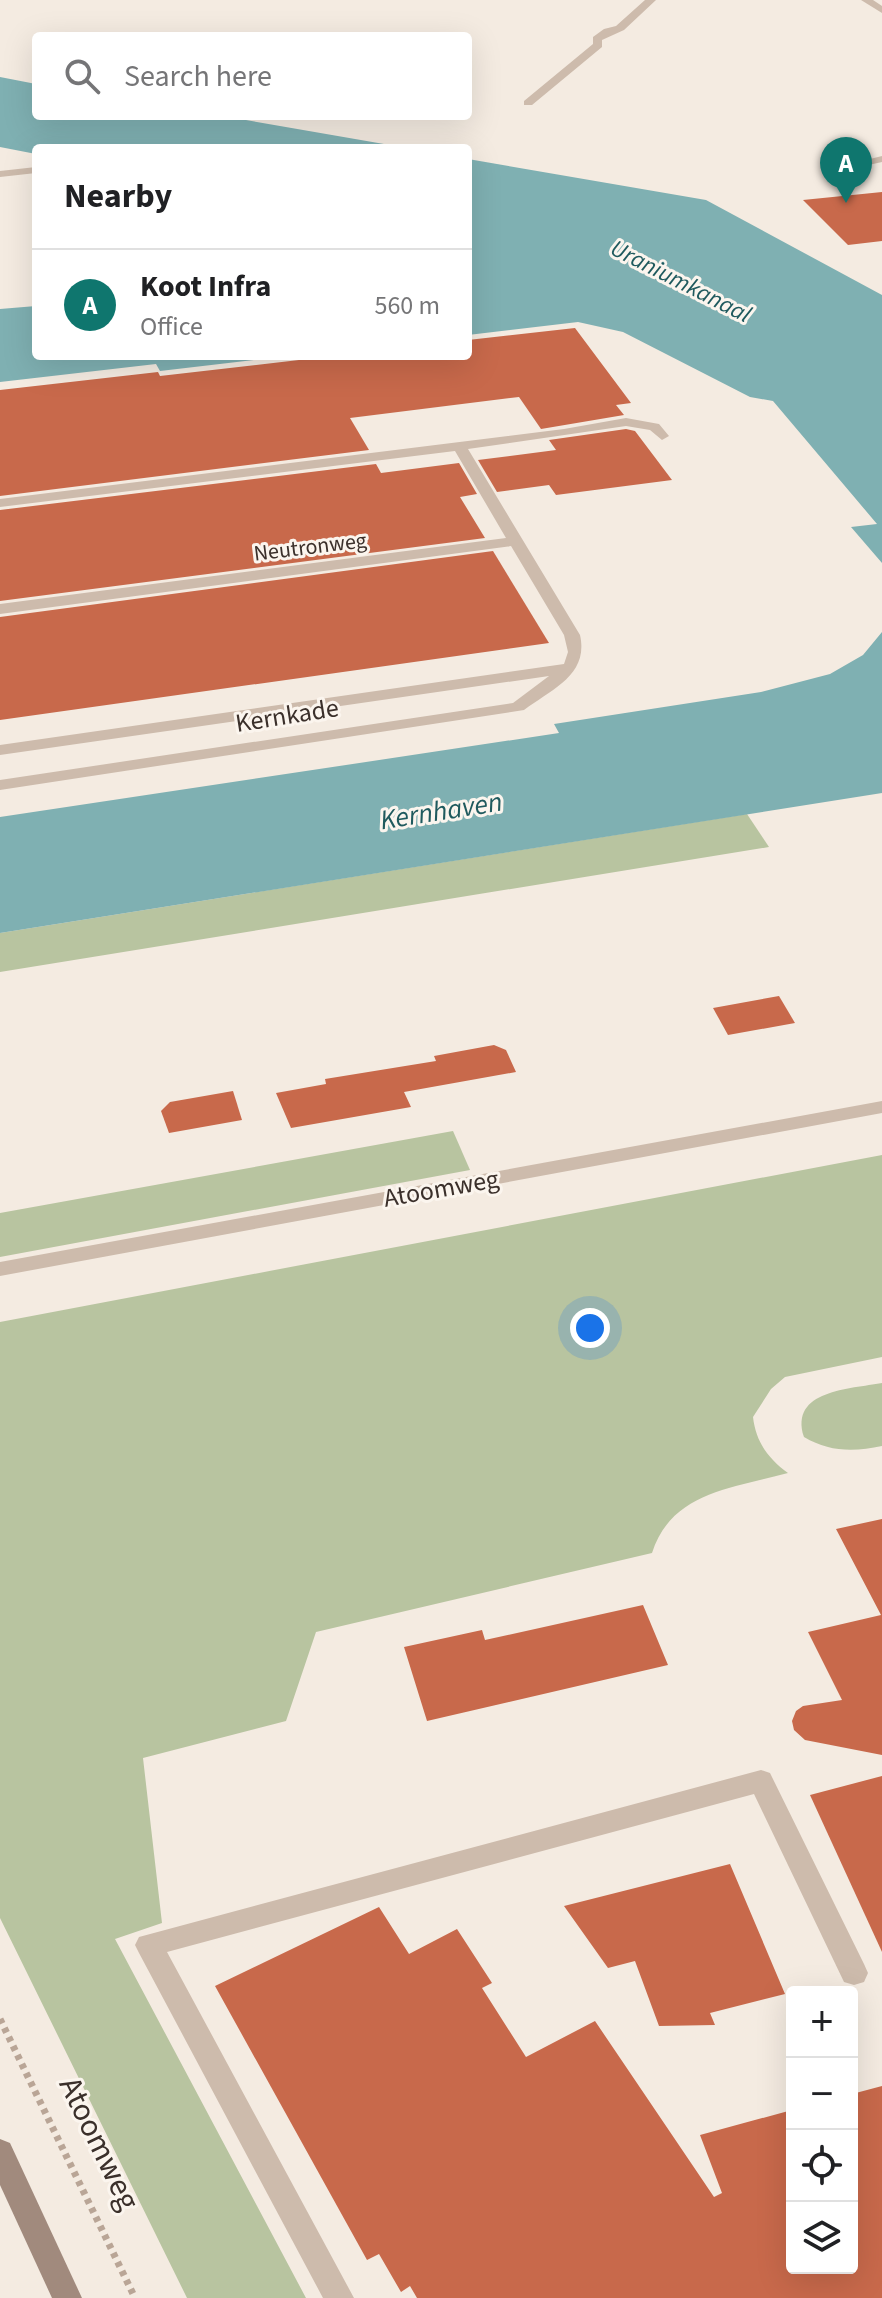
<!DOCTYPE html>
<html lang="en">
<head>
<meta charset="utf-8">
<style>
  body { margin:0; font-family:"Source Sans 3",sans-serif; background:#f2f2f2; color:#202124 }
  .controls { position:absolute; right:24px; bottom:24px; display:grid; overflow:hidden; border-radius:8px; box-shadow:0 8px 32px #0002 }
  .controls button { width:72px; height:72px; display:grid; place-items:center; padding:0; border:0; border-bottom:2px solid #e0e0e0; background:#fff; color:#202124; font:40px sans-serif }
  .you { position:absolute; left:590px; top:1328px; width:28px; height:28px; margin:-20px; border:6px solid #fff; border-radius:50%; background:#1a73e8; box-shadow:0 0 0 12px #1a73e833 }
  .badge { display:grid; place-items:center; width:52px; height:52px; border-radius:50%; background:#0f766e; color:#fff; font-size:26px; font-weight:700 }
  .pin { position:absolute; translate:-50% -66px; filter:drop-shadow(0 2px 4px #0008) }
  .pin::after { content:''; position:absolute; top:42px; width:28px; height:24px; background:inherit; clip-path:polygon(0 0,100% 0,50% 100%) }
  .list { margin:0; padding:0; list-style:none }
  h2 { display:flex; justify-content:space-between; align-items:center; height:104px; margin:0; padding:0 32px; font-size:34px }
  h2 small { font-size:26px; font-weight:400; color:#757577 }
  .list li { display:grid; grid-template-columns:52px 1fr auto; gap:24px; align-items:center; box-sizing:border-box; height:112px; padding:0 32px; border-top:2px solid #e0e0e0 }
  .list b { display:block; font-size:30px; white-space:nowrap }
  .list p { margin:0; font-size:26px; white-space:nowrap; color:#757577 }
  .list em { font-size:26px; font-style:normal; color:#757577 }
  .icon { flex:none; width:44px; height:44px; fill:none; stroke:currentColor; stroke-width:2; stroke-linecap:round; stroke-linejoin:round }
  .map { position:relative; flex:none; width:882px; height:2298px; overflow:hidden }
  .search { position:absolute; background:#fff; box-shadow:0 8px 32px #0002; left:32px; top:32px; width:440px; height:88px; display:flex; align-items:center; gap:20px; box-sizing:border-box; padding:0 28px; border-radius:8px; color:#757577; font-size:30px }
  .panel { position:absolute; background:#fff; box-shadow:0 8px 32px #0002; left:32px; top:144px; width:440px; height:216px; border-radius:8px }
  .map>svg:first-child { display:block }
  .green { fill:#b8c4a0 }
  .water { fill:#7fb0b2 }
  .building { fill:#c8694b }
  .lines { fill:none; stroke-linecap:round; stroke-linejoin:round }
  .path { stroke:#b9a596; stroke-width:7; stroke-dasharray:5 5; stroke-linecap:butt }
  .lane { fill:#cdbbac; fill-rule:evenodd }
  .street { fill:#cdbbac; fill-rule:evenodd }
  .secondary { fill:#a18a7d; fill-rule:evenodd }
  .labels { text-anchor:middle; stroke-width:6; stroke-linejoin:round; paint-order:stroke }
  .far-street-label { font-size:22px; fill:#3b302b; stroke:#fbf5ee }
  .far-water-label { font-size:24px; font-style:italic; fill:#1f5a5e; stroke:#fbf5ee }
  .street-label { font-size:26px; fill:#3b302b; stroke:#fbf5ee }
  .water-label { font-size:28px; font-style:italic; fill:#1f5a5e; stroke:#fbf5ee }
  .near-street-label { font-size:32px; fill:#3b302b; stroke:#fbf5ee }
</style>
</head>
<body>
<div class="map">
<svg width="882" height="2298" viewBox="0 0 882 2298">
  <rect width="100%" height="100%" fill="#f4ebe1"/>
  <g class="green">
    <polygon points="747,814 769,847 0,972 0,933"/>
    <polygon points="453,1131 470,1170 0,1257 0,1213"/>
    <path d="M882,1155v202l-97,20 -14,12 -18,28c3,26 16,42 35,56 -54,15 -117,19 -136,80l-336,79 -30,89 -143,37 19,165 -47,16 191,359h-119l-187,-380v-596z"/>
    <path d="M882,1383v63c-28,6 -53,6 -78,-9 -15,-47 46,-48 78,-54z"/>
  </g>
  <g class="water">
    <polygon points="0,77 36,84 36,116 223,116 407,148 36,148 36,154 0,147"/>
    <polygon points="468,159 706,200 882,295 882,563 851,527 877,524 773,401 750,397 623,332 578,322 468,335"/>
    <polygon points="36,306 36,356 289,356 160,371 156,364 0,382 0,309"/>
    <polygon points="882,632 882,793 0,933 0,817 559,733 554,724 761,692 830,674 863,655"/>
  </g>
  <g class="building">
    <polygon points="882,192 882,241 848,245 803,200"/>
    <polygon points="575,328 631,403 616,405 624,415 541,429 519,397 350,418 369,450 0,496 0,390 158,372 160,376 333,356 468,356 468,340"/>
    <polygon points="626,429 635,431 672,480 556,495 549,485 497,492 478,460 556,450 549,440"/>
    <polygon points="459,463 477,494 460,497 485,538 0,601 0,510 376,464 381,473"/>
    <polygon points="493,551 549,643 0,720 0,617"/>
    <polygon points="779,996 795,1023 728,1035 713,1008"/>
    <polygon points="494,1045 506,1050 516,1072 404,1092 411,1107 291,1128 276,1093 326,1084 325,1079 436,1061 434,1056"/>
    <polygon points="233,1091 242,1120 169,1133 161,1111 170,1102"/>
    <polygon points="882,1519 882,1755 805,1740 794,1730 792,1721 796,1711 803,1706 842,1700 808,1632 881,1615 836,1529"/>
    <polygon points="643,1605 668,1665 427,1721 404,1647 482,1630 485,1640"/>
    <polygon points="882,1776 882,1952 810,1795"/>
    <polygon points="730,1864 785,1994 710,2013 715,2025 659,2026 635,1961 608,1968 564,1906"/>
    <polygon points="379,1907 409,1954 457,1929 492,1983 482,1988 526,2057 595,2021 714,2197 722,2193 700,2135 792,2110 792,2268 852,2268 852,2094 882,2086 882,2298 417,2298 410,2286 401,2292 379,2254 367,2260 215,1986"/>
  </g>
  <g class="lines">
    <polyline class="path" points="0,2019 135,2298"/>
    <g class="lane">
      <polygon points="645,0 656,0 624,30 602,40 602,47 532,105 524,105 524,101 593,44 593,37 604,29 616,26"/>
      <polygon points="882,156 882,162 828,174 822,171"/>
      <polygon points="761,1770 770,1773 864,1964 868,1973 864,1982 854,1985 844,1982 754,1794 167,1952 354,2298 323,2298 139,1953 135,1945 139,1937"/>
    </g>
    <g class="street">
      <polygon points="861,0 873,0 882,6 882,13"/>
      <polygon points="36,167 36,173 0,177 0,171"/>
      <path d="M626,418l33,6 10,12 -7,4 -12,-10 -24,-4 -158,23 112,186c9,40 -28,54 -56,75l-524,80v-10l513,-77 36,-27 -549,79v-10l564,-81 4,-12 -4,-17 -53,-89 -511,68v-10l506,-66 -51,-87 -455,56v-8l564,-70z"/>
      <polygon points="882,1101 882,1113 0,1276 0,1262"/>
    </g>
    <polygon class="secondary" points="0,2139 10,2143 82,2298 52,2298 0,2185"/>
  </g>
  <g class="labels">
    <g class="far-street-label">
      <text transform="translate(310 546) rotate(-7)" y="8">Neutronweg</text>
    </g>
    <g class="far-water-label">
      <text transform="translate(681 281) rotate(27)" y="8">Uraniumkanaal</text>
    </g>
    <g class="street-label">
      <text transform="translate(287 715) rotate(-9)" y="9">Kernkade</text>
      <text transform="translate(441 1188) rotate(-10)" y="9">Atoomweg</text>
    </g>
    <g class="water-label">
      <text transform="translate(441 810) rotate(-9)" y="10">Kernhaven</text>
    </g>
    <g class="near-street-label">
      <text transform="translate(100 2143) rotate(64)" y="11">Atoomweg</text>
    </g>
  </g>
</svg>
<div class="controls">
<button>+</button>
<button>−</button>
<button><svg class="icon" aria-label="locate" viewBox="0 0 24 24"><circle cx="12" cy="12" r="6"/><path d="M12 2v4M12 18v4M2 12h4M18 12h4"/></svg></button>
<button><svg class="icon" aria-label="layers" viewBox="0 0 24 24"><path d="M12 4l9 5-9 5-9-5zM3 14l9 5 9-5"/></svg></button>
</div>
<div class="you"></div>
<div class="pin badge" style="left:846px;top:203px">A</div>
<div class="search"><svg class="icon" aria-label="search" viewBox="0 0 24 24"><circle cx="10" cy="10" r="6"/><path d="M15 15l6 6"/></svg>Search here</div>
<section class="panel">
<h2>Nearby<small></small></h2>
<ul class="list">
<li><span class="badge">A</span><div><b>Koot Infra</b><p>Office</p></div><em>560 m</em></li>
</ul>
</section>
</div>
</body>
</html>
